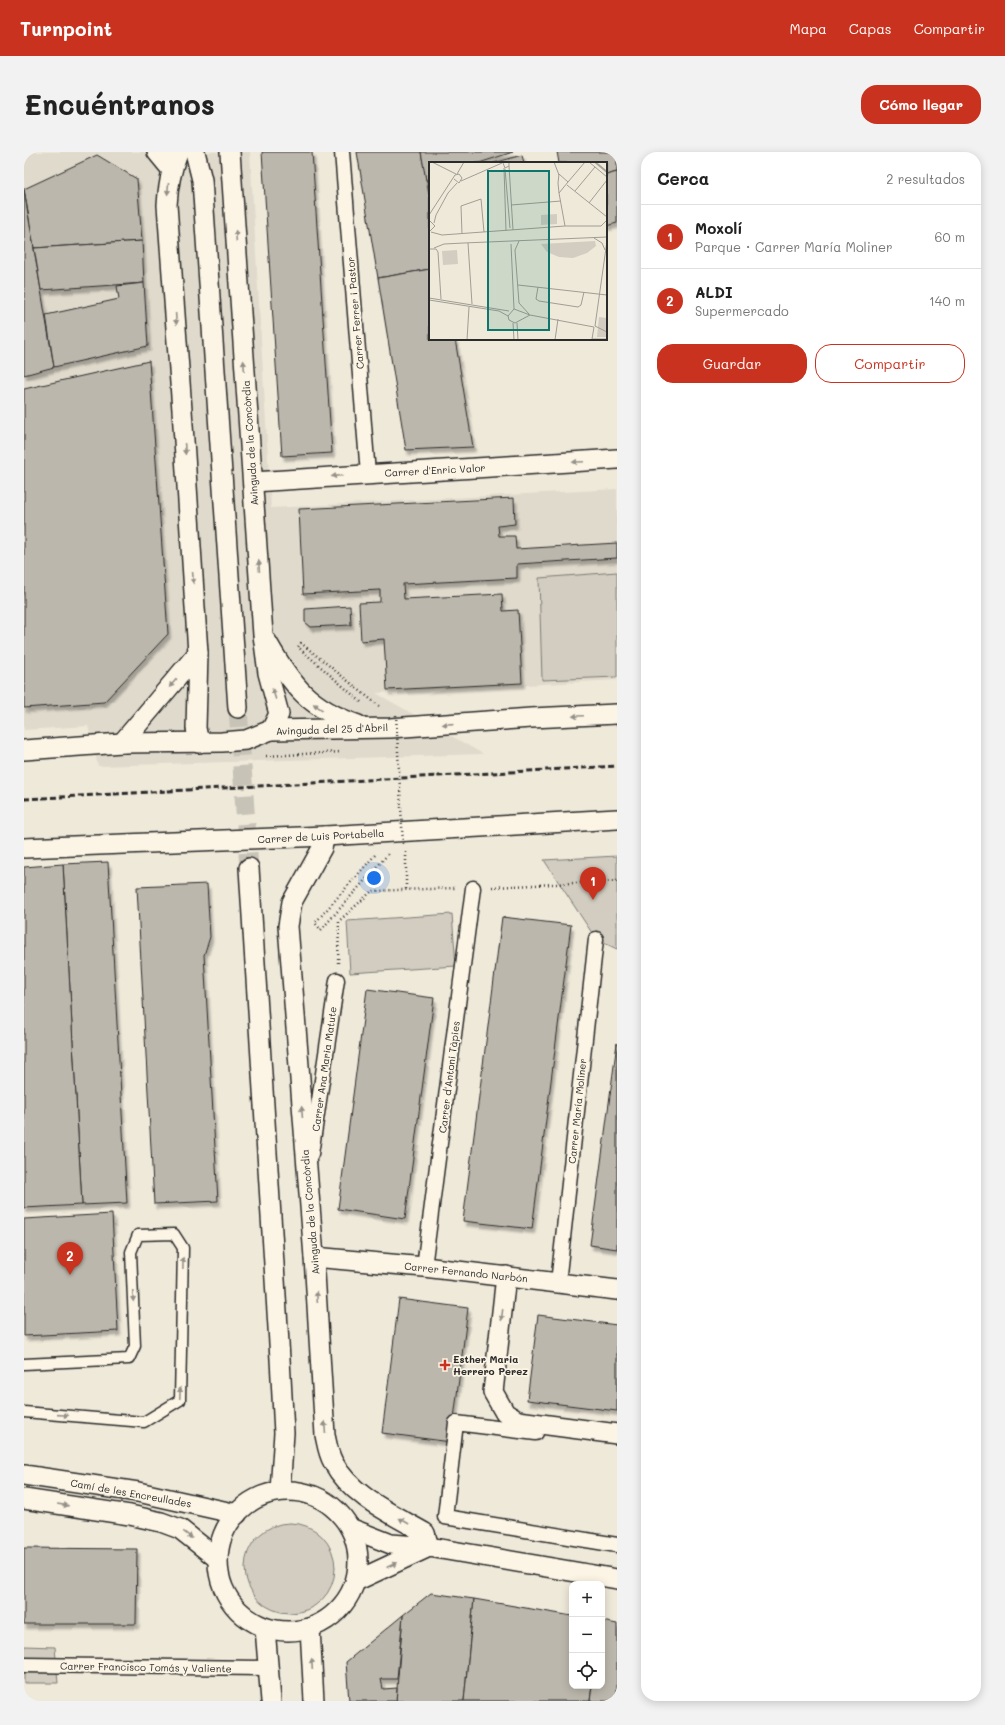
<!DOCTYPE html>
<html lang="es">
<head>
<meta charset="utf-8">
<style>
  body { margin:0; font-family:Mali,sans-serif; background:#f2f2f2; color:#222 }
  .controls { position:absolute; right:12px; bottom:12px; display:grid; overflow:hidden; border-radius:8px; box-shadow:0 2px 10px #0003 }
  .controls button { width:36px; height:36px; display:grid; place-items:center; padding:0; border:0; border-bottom:1px solid #e0e0e0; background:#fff; color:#222; font:20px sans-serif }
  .you { position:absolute; left:350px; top:726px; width:14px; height:14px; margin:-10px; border:3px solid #fff; border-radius:50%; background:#1a73e8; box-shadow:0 0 0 6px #1a73e833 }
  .badge { display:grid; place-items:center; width:26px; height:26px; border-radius:50%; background:#c8321e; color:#fff; font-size:13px; font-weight:700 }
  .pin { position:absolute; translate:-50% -33px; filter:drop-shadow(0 1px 2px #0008) }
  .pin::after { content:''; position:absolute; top:21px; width:14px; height:12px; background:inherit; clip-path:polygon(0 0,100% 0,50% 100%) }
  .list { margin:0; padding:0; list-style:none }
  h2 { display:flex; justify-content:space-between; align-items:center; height:52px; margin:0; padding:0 16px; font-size:17px }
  h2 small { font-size:13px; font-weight:400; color:#767676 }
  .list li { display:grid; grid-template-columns:26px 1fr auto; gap:12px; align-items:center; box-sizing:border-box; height:64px; padding:0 16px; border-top:1px solid #e0e0e0 }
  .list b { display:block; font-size:15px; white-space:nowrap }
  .list p { margin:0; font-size:13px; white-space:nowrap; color:#767676 }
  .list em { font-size:13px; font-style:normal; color:#767676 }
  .actions { display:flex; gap:8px; padding:12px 16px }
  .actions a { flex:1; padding:9px 0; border:1px solid #c8321e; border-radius:16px; text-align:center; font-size:14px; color:#c8321e }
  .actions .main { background:#c8321e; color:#fff }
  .icon { flex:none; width:22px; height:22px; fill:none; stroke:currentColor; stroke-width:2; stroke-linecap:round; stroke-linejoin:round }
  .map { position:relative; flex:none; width:593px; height:1549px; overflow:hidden; border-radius:16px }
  header { display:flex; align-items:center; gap:24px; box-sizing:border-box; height:56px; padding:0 20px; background:#c8321e; color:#fff }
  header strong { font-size:19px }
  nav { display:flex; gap:22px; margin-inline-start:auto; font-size:14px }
  .intro { display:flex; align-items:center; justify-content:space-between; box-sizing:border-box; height:96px; padding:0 24px }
  h1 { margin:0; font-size:28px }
  .button { padding:10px 18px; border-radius:16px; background:#c8321e; color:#fff; font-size:14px; font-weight:700 }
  main { display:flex; gap:24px; padding:0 24px }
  aside { flex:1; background:#fff; border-radius:16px; box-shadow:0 2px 10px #0003 }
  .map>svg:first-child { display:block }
  .built { fill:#e0dacc }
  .green { fill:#d2cdc0; stroke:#7e7c76 }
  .building { fill:#bcb7ac; stroke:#2b2b2b; filter:url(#shadow) }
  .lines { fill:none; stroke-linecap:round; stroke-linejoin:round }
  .minor-tunnel { stroke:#c8c3b7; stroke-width:19; stroke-dasharray:19 10; stroke-linecap:butt }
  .service-casing { stroke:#2b2b2b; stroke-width:13 }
  .pedestrian-casing { stroke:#2b2b2b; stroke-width:17 }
  .minor-casing { stroke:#2b2b2b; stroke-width:22 }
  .path { stroke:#2b2b2b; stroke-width:2.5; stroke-dasharray:1 3; stroke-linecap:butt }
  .service { stroke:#fcf5e5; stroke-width:10 }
  .pedestrian { stroke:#fcf5e5; stroke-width:14 }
  .minor { stroke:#fcf5e5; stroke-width:19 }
  .rail { stroke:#2b2b2b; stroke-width:3; stroke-dasharray:6 3; stroke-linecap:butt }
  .path-bridge { stroke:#2b2b2b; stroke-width:2.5; stroke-dasharray:1 3; stroke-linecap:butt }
  .oneway { fill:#949088 }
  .poi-dot { fill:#c8321e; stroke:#fcf5e5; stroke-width:1.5 }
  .labels { text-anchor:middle; stroke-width:3.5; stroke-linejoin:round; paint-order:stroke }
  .street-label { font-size:10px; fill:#2b2b2b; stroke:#fcf5e5 }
  .poi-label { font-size:10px; font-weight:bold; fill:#2b2b2b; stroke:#fcf5e5; text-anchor:start }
  .inset-river { fill:none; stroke:#a6a399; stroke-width:2 }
  .inset-road { fill:none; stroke:#a19d94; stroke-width:1 }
  .view { fill:#0f766e; fill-opacity:0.15; stroke:#0f766e; stroke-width:2 }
  .inset-edge { fill:none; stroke:#2b2b2b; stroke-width:2 }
</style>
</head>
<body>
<header>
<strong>Turnpoint</strong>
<nav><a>Mapa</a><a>Capas</a><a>Compartir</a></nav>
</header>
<div class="intro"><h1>Encuéntranos</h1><a class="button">Cómo llegar</a></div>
<main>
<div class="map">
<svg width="593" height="1549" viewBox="0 0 593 1549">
  <defs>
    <filter id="shadow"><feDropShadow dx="2.5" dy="4.5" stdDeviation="1" flood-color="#0004"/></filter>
  </defs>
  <rect width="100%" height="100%" fill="#efe9da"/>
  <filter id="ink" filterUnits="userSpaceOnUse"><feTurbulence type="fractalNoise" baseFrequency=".025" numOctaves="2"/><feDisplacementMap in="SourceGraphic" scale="8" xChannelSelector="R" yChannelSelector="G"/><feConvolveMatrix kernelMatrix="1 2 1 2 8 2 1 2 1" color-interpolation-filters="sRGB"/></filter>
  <g filter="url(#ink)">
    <polygon class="built" points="0,0 226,0 247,356 593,337 593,528 352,541 459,602 74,614 64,574 0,578"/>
    <g class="green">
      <polygon points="593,420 593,525 518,528 515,426"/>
      <polygon points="593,704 593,797 572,787 520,708"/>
      <polygon points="428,762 432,814 326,821 323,769"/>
      <circle cx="266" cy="1416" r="45"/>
      <polygon points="0,1494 31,1495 34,1531 0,1531"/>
    </g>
    <g class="building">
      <polygon points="238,0 288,0 308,301 258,304"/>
      <polygon points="333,0 397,0 406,47 406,117 354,126"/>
      <polygon points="397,0 489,0 455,11 406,11 406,27 402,28"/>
      <polygon points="533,0 593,0 593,20 582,23 582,11 535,11"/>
      <polygon points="73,3 113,27 118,89 10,96 0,37"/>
      <polygon points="498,3 500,11 470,11"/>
      <polygon points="593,20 593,71 582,74 582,23"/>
      <polygon points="0,38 30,215 0,223"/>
      <polygon points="118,89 120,131 17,138 10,96"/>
      <polygon points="406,117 406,187 431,187 449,295 382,298 354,126"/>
      <polygon points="120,131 124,194 30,215 22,163 95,147 93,134"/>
      <polygon points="125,209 144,482 80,550 0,556 0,237"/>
      <polygon points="490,346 491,372 474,374 475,384 491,384 492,397 593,391 593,406 493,412 493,426 379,432 380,447 478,442 479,459 494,458 498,531 363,538 360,487 337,489 335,451 356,450 356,438 279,442 275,357"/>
      <polygon points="326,454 327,473 287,475 281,470 281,457"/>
      <polygon points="84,710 103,1051 58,1053 39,712"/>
      <polygon points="39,712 58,1053 0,1056 0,715"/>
      <polygon points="183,732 186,785 180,803 194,1049 130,1052 113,735"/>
      <polygon points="478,765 547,773 508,1077 439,1069"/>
      <polygon points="343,837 410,846 381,1067 314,1057"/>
      <polygon points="593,891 593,1097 566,1093"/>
      <polygon points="88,1062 94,1179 0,1184 0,1067"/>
      <polygon points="375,1147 444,1156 427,1290 358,1281"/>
      <polygon points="514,1163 593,1173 593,1259 503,1248"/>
      <polygon points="0,1396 113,1397 112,1472 0,1472"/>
      <polygon points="407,1441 450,1447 440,1549 372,1549 379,1463"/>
      <polygon points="450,1447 548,1464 548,1534 568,1534 566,1549 440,1549"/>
      <polygon points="379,1463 373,1527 357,1527 359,1537 373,1536 372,1549 325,1549 322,1510"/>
      <polygon points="578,1469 593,1472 593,1549 566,1549 568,1534 578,1534"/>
    </g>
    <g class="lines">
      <polyline class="minor-tunnel" points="214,556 225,716"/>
      <defs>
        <polyline id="service" points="0,1212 105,1207 111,1194 107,1100 114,1083 150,1082 159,1096 156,1248 120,1270 0,1260"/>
        <g id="pedestrian">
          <polyline points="318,0 344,322"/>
          <polyline points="287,1002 313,828"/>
          <polyline points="400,1115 449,736"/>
          <polyline points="534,1131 572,787"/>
          <polyline points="512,1281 432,1271 421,1365 593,1393"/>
          <polyline points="0,1513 244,1516"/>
        </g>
        <g id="minor">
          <polyline points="133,0 147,17"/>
          <path d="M154,0c-7,18 -10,34 -11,53l15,205 16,243 -2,75 3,15"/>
          <polyline points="171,0 178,28 214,556"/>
          <polyline points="206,0 239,483 244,521 255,562 247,578"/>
          <polyline points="229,330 593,307"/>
          <path d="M243,490c25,44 42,66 91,83"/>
          <polyline points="98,591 174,501"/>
          <polyline points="0,598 98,591 198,590 222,588 247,578 366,576 507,566 593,562"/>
          <path d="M301,684l-3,12 -30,54 -4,24 26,331 11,178c2,9 3,18 8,27 18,34 59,52 92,71l4,14 -38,-3 -41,-16"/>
          <polyline points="0,696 301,684 593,667"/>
          <polyline points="225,716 256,1207 260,1281 256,1339"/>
          <polyline points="290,1105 400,1115 593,1138"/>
          <polyline points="482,1124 469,1240 481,1261 494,1269 593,1282"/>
          <polyline points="0,1323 114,1340 213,1362"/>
          <circle cx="264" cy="1409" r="70"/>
          <polyline points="0,1347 106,1363 137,1370 156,1377 194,1407"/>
          <polyline points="332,1429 405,1395 593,1427"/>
          <polyline points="241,1476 247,1549"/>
          <polyline points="286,1476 290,1549"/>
        </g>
      </defs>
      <use href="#service" class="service-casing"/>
      <use href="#pedestrian" class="pedestrian-casing"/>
      <use href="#minor" class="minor-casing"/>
      <g class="path">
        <polyline points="337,550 274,495 277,491 355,554"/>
        <polyline points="242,604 317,600"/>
        <polyline points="382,700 382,738"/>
        <polyline points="351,703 291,771 297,778 365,701"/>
        <polyline points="468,735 593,729"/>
        <polyline points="314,811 315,769 348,739 431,736"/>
      </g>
      <use href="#service" class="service"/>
      <use href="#pedestrian" class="pedestrian"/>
      <use href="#minor" class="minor"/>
      <polyline class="rail" points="0,647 593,614"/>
      <polyline class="path-bridge" points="372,563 379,692"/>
    </g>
    <defs><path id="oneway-solid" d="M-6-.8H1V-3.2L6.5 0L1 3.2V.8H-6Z"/></defs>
    <g class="oneway">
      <use href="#oneway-solid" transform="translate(144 37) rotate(95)"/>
      <use href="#oneway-solid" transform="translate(212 84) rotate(-94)"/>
      <use href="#oneway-solid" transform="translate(152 167) rotate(86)"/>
      <use href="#oneway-solid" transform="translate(220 214) rotate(-94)"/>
      <use href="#oneway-solid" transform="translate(161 297) rotate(86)"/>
      <use href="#oneway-solid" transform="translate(554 310) rotate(177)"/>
      <use href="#oneway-solid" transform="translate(313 324) rotate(176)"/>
      <use href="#oneway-solid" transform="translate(235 414) rotate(-94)"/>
      <use href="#oneway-solid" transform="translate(169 426) rotate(86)"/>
      <use href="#oneway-solid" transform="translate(149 531) rotate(131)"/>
      <use href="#oneway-solid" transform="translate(250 542) rotate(-108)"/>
      <use href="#oneway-solid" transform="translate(294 555) rotate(-146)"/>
      <use href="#oneway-solid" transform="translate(554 564) rotate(177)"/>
      <use href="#oneway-solid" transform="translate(424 572) rotate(176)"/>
      <use href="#oneway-solid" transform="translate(278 960) rotate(-94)"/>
      <use href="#oneway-solid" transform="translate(159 1111) rotate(-89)"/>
      <use href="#oneway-solid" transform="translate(109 1144) rotate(87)"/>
      <use href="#oneway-solid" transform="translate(293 1145) rotate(-94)"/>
      <use href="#oneway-solid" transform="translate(478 1163) rotate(97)"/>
      <use href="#oneway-solid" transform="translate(156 1241) rotate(-88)"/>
      <use href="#oneway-solid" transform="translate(39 1263) rotate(4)"/>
      <use href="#oneway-solid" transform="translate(301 1275) rotate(-94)"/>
      <use href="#oneway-solid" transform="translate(39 1353) rotate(9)"/>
      <use href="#oneway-solid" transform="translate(380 1369) rotate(-150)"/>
      <use href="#oneway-solid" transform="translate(164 1383) rotate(38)"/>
      <use href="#oneway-solid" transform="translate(368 1413) rotate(-24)"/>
      <use href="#oneway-solid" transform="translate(288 1512) rotate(-93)"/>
    </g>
  </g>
  <path class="poi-dot" d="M419 1207h4v4h4v4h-4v4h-4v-4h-4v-4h4z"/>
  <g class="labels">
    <g class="street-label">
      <text transform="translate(331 161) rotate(-95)" y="4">Carrer Ferrer i Pastor</text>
      <text transform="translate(226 291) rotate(-94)" y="4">Avinguda de la Concòrdia</text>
      <text transform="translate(411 318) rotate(-3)" y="4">Carrer d'Enric Valor</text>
      <text transform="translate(308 577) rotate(-2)" y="4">Avinguda del 25 d'Abril</text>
      <text transform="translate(297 684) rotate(-3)" y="4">Carrer de Luis Portabella</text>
      <text transform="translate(300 917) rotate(-82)" y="4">Carrer Ana Maria Matute</text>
      <text transform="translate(425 925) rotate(-83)" y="4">Carrer d'Antoni Tàpies</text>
      <text transform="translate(553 959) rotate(-84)" y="4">Carrer María Moliner</text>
      <text transform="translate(286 1060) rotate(-95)" y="4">Avinguda de la Concòrdia</text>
      <text transform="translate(442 1120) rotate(6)" y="4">Carrer Fernando Narbón</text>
      <text transform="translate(107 1341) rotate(10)" y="4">Camí de les Encreullades</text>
      <text transform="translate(122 1515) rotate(1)" y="4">Carrer Francisco Tomás y Valiente</text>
    </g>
    <g class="poi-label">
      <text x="429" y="1211">Esther Maria<tspan x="429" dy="12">Herrero Perez</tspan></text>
    </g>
  </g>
  <g transform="translate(405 10)">
    <rect width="178" height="178" fill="#efe9da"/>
    <path d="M128,52v10l-16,1v-10zM166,79l1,5 -9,7 -14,5 -14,-1 -12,-5 -6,-8zM28,88l1,14 -15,1 -1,-14zM170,155l8,1v19h-10z" fill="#d2cdc0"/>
    <path class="inset-river" d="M166,0l12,10"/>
    <path class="inset-road" d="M3,0l24,12M125,0l5,13M160,0l18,15M74,1l2,5 4,-2v-4M80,4l4,64M75,6l2,63M76,7l5,59M28,12l7,-12M130,12l9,8 -9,11 -1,-10zM32,19l41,-18M139,20l17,-20M138,23l40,32M146,29l20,-24M130,31l6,33M160,41l18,-23M82,43l50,-4M0,53l26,-40 4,-1 3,4 -3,5 -5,-4M0,58l6,6 -6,6M5,61l2,-8 12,-22 9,-10M2,70l11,3 123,-9h36l6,-6M33,72l-1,-28 20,-7 3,33M165,76l8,5 3,7M90,79l-4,9 4,53 10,11M39,81l4,61M82,82l3,65M5,86l10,-4 20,-1 143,-6M0,87h7l2,3 3,47M89,123l89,10M109,125l-2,12 3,2 39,6 3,-2 3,-13M0,136l80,13M0,138l70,11 9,5M101,153l-16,-6 -6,7 1,4 6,3 15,-8 64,12M84,161l1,17M88,161l1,17M166,164l12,-85M166,164l12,6M163,177h15M163,177l2,-12M38,178l2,-33M126,178l3,-21"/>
    <path class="view" d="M59,9h61v159h-61z"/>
    <rect width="178" height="178" class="inset-edge"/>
  </g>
</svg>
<div class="controls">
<button>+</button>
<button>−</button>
<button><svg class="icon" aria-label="locate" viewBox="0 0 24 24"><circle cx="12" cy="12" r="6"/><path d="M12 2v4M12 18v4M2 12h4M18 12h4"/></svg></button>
</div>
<div class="you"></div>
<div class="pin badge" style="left:569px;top:748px">1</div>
<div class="pin badge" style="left:46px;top:1123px">2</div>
</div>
<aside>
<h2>Cerca<small>2 resultados</small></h2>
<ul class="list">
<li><span class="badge">1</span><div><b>Moxolí</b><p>Parque · Carrer María Moliner</p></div><em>60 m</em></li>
<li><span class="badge">2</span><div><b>ALDI</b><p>Supermercado</p></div><em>140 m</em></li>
</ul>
<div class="actions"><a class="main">Guardar</a><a>Compartir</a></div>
</aside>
</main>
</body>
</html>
